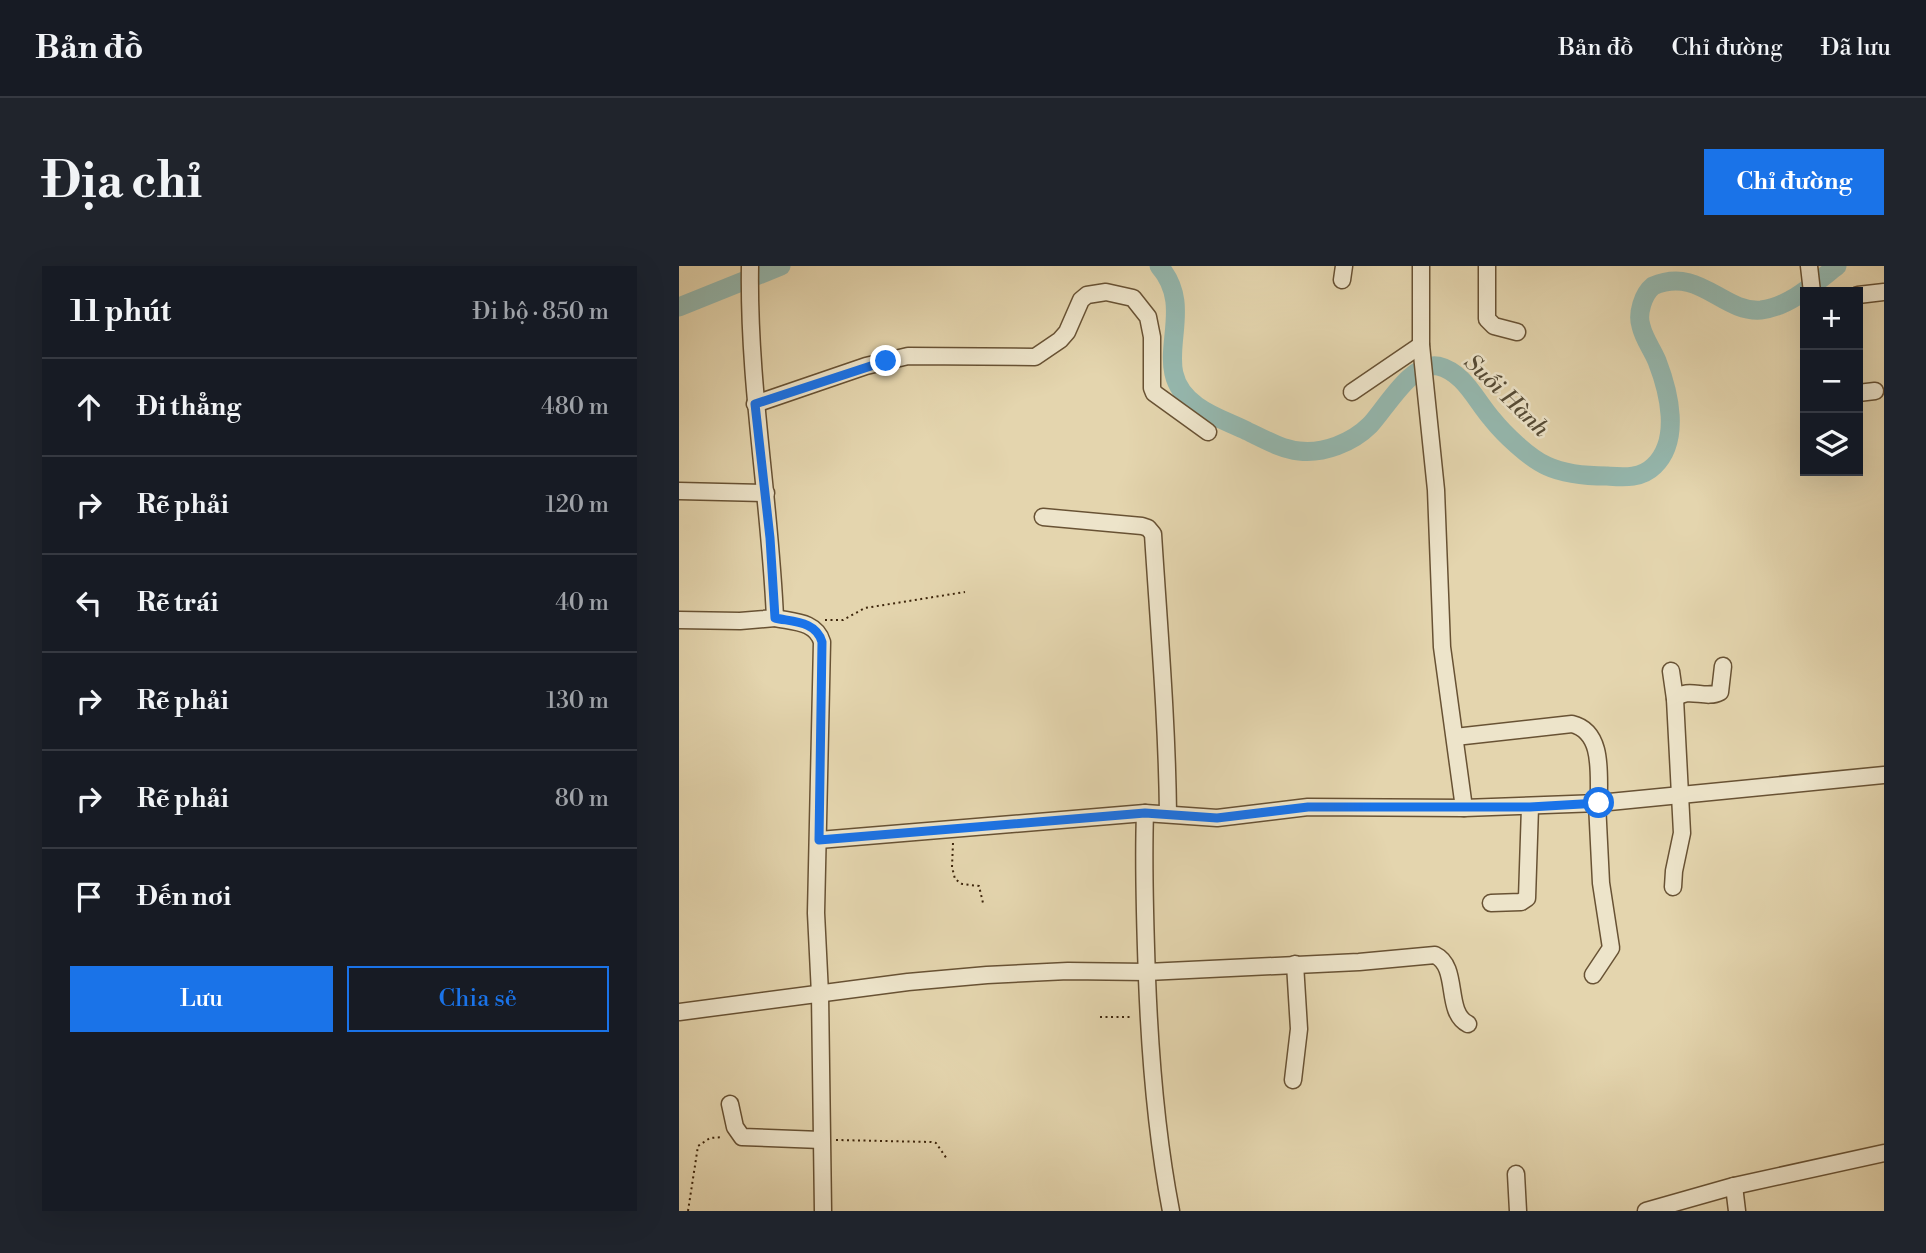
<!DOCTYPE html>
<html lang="vi">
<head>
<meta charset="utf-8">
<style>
  body { margin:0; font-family:"Libre Bodoni",serif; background:#20242c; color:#f1f3f6 }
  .controls { position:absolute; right:21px; top:21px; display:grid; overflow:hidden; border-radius:0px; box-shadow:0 7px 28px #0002 }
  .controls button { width:63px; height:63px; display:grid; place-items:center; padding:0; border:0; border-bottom:2px solid #363941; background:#171b24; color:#f1f3f6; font:35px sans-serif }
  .stop { position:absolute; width:21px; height:21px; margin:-16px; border:5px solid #1a73e8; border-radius:50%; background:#fff }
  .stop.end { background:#1a73e8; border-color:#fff; box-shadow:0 2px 7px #0008 }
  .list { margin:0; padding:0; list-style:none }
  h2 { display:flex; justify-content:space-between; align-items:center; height:91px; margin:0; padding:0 28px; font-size:30px }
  h2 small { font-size:23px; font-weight:400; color:#9ea1a6 }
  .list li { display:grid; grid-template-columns:46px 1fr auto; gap:21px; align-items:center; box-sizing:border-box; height:98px; padding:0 28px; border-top:2px solid #363941 }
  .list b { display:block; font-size:26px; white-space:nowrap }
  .list em { font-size:23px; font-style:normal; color:#9ea1a6 }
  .actions { display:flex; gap:14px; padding:21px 28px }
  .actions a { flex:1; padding:16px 0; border:2px solid #1a73e8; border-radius:0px; text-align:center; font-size:24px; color:#1a73e8 }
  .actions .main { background:#1a73e8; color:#fff }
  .icon { flex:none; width:38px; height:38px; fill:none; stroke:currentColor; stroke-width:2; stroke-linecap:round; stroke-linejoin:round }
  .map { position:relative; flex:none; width:1205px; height:945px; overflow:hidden; border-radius:0px }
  header { display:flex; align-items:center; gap:42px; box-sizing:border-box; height:98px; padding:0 35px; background:#171b24; border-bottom:2px solid #363941 }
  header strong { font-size:33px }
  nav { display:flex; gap:38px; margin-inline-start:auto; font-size:24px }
  .intro { display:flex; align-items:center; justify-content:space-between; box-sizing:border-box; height:168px; padding:0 42px }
  h1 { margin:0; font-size:49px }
  .button { padding:18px 32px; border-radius:0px; background:#1a73e8; color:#fff; font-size:24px; font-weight:700 }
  main { display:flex; gap:42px; padding:0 42px }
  aside { flex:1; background:#171b24; border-radius:0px; box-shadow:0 7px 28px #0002 }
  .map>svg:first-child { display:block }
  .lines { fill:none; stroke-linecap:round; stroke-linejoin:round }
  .river { stroke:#95b8af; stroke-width:19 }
  .minor-casing { stroke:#685234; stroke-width:19 }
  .path { stroke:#3e260c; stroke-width:2; stroke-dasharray:2 3.5; stroke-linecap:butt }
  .minor { stroke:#ede4ca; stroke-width:16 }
  .route { stroke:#1a73e8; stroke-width:9 }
  .labels { text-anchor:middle; stroke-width:5; stroke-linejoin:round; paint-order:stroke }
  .water-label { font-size:23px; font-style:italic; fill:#544a35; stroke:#ede4ca }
</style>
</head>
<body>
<header>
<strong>Bản đồ</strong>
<nav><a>Bản đồ</a><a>Chỉ đường</a><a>Đã lưu</a></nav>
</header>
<div class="intro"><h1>Địa chỉ</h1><a class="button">Chỉ đường</a></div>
<main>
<aside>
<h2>11 phút<small>Đi bộ · 850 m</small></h2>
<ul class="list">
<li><svg class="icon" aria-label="ahead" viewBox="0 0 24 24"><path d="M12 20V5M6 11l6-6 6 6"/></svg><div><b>Đi thẳng</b></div><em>480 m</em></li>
<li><svg class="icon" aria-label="right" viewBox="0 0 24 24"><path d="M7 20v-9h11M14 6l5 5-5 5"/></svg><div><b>Rẽ phải</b></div><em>120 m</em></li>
<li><svg class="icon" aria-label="left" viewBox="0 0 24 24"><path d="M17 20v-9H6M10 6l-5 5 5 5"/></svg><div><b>Rẽ trái</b></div><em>40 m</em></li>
<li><svg class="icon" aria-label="right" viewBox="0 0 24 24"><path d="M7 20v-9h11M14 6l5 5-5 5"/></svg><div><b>Rẽ phải</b></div><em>130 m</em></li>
<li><svg class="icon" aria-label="right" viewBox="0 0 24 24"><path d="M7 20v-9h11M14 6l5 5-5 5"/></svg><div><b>Rẽ phải</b></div><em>80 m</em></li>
<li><svg class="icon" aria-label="arrive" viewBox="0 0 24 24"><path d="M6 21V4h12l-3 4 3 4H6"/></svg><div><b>Đến nơi</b></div></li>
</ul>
<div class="actions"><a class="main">Lưu</a><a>Chia sẻ</a></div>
</aside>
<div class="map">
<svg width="1205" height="945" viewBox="0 0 1205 945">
  <rect width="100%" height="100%" fill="#e4d5ae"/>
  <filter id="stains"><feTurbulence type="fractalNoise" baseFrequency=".00286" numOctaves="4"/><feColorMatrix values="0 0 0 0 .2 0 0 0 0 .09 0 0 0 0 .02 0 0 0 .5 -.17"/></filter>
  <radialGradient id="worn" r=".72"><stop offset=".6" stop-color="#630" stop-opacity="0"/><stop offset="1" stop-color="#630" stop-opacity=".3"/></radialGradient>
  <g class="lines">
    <g class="river">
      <path d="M480,0c42,48 -16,102 38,140 15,11 34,17 50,25 17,8 34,18 52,20 24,3 53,-8 71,-26 16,-17 42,-64 68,-59 26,6 38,35 54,53 12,15 37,39 55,47 17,8 41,10 60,10 16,1 34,3 47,-10 27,-26 15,-74 3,-105 -5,-12 -13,-22 -16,-35 -4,-12 2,-32 12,-40 47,-20 69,27 108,24 28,-3 54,-27 76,-44"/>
      <polyline points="0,41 102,0"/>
    </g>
    <defs>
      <g id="minor">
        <polyline points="742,0 742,79 757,224 763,381 785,542 920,537 1205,509"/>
        <polyline points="808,0 808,53 815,60 838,66"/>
        <polyline points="1130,0 1133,26"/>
        <polyline points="663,14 665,0"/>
        <polyline points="1179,29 1205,26"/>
        <polyline points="673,126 742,79"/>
        <polyline points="1179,127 1196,125"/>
        <polyline points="76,138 187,100 229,90 356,91 381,74 388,66 402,34 408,29 427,26 454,32 469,51 473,71 473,122 475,127 529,166"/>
        <polyline points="0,225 87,227"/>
        <path d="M364,251l99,9 6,2 5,6c6,94 14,187 15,280"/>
        <path d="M96,352c18,4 41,3 47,24l-6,271 4,81 3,217"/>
        <path d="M0,354l61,1 35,-3c-5,-118 -27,-234 -25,-352"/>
        <polyline points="992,405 996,433 1003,567 995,605 994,621"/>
        <path d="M996,433c13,-13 30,1 45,-7l3,-26"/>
        <path d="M776,471l117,-13c33,8 26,53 27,79"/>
        <path d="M466,547c-2,55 0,110 2,165 3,79 9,156 24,233"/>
        <polyline points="140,574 466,547 538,552 629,541 785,542"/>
        <polyline points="812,637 842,636 848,632 851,541"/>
        <polyline points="914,709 932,682 922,617 918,537"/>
        <path d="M0,746l229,-30 79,-7 81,-4 79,1 212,-10 76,-7c25,12 9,57 33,69"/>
        <polyline points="614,814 620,763 616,698"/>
        <polyline points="51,838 56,861 63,871 142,874"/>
        <polyline points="837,908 839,945"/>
        <polyline points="1055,920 1058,945"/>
        <polyline points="967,945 1055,920 1205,887"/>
      </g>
    </defs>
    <use href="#minor" class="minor-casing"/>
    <g class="path">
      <polyline points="146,354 164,354 186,342 286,326"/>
      <polyline points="274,577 273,601 276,613 283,618 300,620 304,637"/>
      <polyline points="421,751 454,751"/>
      <polyline points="157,874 252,876 257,877 268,893"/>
      <polyline points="9,945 19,880 31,872 44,871"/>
    </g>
    <use href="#minor" class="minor"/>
  </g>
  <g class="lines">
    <path class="route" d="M207,95l-131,43 15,134 5,80c18,4 41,3 47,24l-3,198 326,-27 72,5 91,-11h222l69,-4"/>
  </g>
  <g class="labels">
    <g class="water-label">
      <text transform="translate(828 129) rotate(44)" y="8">Suối Hành</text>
    </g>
  </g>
  <rect width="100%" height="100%" filter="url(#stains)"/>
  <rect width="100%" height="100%" fill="url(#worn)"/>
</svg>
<div class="controls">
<button>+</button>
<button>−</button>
<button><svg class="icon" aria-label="layers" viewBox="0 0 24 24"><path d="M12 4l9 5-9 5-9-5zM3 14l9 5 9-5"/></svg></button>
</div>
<div class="stop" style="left:920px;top:537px"></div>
<div class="stop end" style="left:207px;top:95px"></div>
</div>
</main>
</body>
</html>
